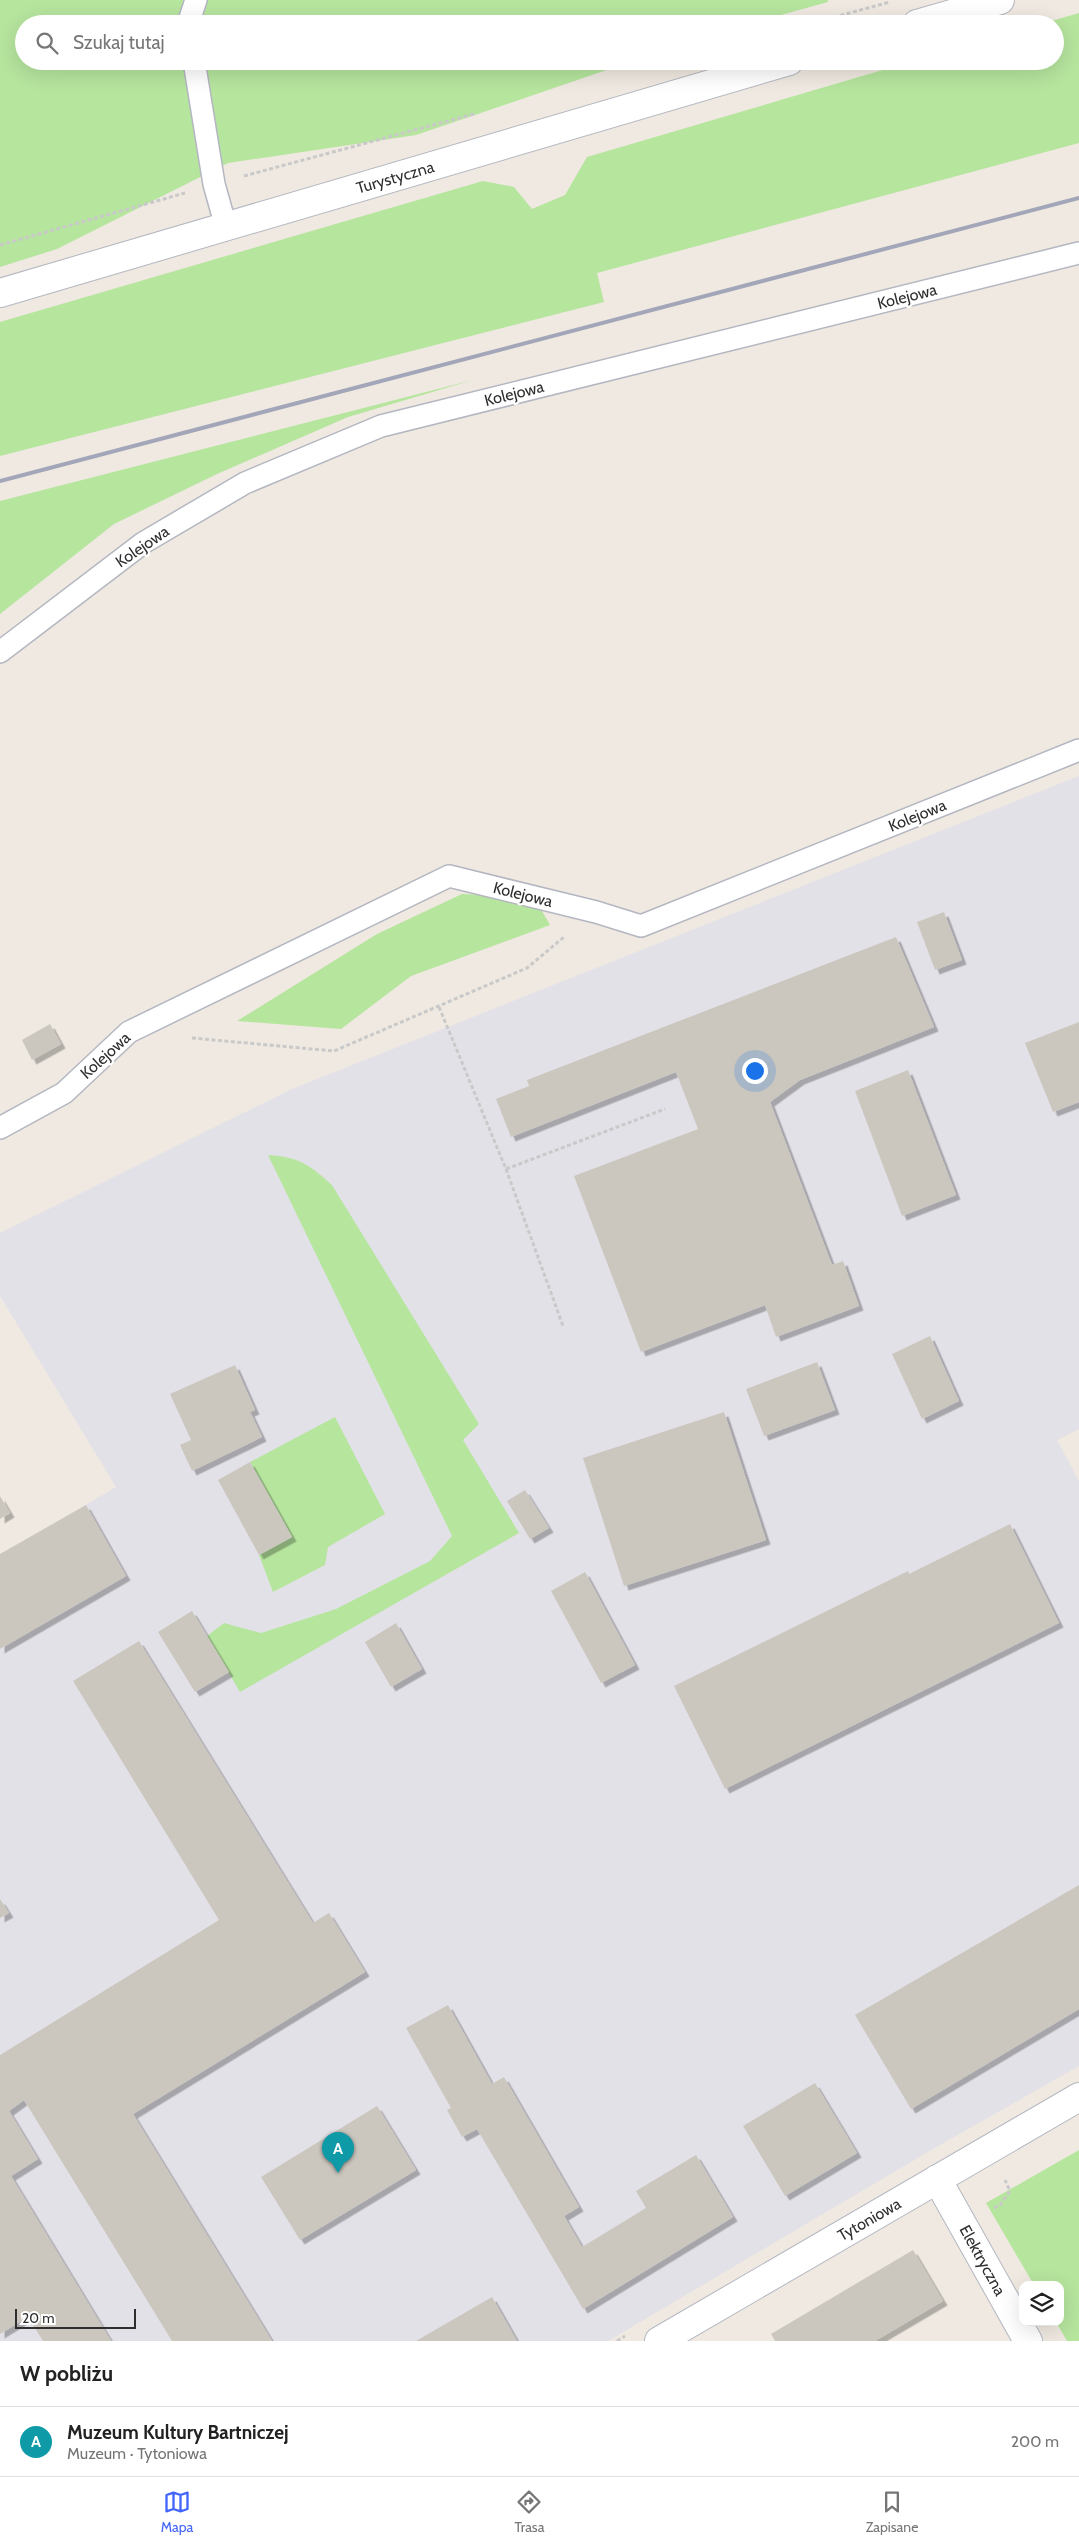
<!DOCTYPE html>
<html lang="pl">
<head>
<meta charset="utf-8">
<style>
  body { margin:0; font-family:Cabin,sans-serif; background:#f6f6f6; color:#222 }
  .controls { position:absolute; right:15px; bottom:15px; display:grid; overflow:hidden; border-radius:10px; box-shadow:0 5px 20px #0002 }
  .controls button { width:45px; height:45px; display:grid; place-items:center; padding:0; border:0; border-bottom:1px solid #e0e0e0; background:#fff; color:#222; font:25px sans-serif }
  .scale { position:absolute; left:15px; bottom:12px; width:121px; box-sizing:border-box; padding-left:5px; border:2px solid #2e2e2e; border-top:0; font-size:14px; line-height:18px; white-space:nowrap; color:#2e2e2e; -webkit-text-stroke:4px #fff; paint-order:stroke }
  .you { position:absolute; left:754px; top:1070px; width:18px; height:18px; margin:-12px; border:4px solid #fff; border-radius:50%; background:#1a73e8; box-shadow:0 0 0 8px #1a73e833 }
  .badge { display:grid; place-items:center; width:32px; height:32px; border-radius:50%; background:#4264fb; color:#fff; font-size:16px; font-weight:700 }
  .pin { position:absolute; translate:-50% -41px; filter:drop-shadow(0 1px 2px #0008) }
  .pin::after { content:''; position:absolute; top:26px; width:18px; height:15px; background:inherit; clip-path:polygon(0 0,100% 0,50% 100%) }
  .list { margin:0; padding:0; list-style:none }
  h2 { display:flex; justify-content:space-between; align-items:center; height:65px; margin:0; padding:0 20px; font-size:21px }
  h2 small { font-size:16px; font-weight:400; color:#767676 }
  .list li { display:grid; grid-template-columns:32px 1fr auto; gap:15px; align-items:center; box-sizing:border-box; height:70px; padding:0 20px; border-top:1px solid #e0e0e0 }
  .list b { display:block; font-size:19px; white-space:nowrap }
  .list p { margin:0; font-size:16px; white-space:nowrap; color:#767676 }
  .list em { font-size:16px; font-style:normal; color:#767676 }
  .icon { flex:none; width:28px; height:28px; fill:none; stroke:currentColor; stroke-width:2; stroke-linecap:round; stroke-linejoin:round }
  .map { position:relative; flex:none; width:1079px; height:2341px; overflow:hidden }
  .search { position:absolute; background:#fff; box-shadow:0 5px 20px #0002; left:15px; right:15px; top:15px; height:55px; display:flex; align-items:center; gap:12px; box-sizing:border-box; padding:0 18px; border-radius:28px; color:#767676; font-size:19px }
  .sheet { height:135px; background:#fff }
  nav { display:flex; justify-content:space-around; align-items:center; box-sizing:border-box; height:70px; border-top:1px solid #e0e0e0; background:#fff; font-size:14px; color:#767676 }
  nav a { display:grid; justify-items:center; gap:2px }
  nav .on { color:#4264fb }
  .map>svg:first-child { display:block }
  .industrial { fill:#e3e1e8 }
  .green { fill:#b6e59e }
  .building { fill:#cbc7bf; filter:url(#shadow) }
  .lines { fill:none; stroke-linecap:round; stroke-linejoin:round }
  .lane-casing { stroke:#b4b7c1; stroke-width:24 }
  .street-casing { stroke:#b4b7c1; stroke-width:30 }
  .path { stroke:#c9c9c9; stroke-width:3; stroke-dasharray:4 2.5; stroke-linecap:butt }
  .lane { stroke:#fff; stroke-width:21 }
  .street { stroke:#fff; stroke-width:28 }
  .rail { stroke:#a3a6b8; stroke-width:4 }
  .labels { text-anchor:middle; stroke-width:4.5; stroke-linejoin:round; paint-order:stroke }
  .street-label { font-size:16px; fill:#2e2e2e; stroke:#fff }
</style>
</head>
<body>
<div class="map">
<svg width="1079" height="2341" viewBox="0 0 1079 2341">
  <defs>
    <filter id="shadow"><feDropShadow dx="4.5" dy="4.5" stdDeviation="0" flood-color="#0004"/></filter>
  </defs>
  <rect width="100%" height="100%" fill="#efe9e1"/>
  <polygon class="industrial" points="1079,776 1079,1429 1057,1440 1079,1481 1079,2066 933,2149 608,2341 0,2341 0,1555 116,1487 0,1296 0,1233 292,1089"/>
  <g class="green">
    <polygon points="0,0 828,0 828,2 748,24 24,24 24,61 633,61 416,135 228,163 57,249 0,267"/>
    <polygon points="1079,13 1079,143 597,273 604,302 0,456 0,322 483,181 514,187 532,209 565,195 587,157 913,61 1055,61 1055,24 1041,24"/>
    <polygon points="473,380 348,417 217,474 114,524 0,614 0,501"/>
    <polygon points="462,894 534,897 550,925 411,976 341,1029 237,1021 377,934"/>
    <path d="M268,1155c31,2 42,10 64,30l147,239 -16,16 56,93 -279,159 -33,-56 17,-13 37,10 75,-24 94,-48 22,-25z"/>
    <polygon points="335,1417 385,1514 328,1547 325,1565 273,1592 259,1555 292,1537 250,1462"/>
    <polygon points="1079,2150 1079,2341 1067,2341 1056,2322 1060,2322 1060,2285 1034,2285 986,2203"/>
  </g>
  <g class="building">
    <polygon points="944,912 962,960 935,970 917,922"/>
    <polygon points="896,937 934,1027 800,1080 770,1102 832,1265 843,1261 859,1306 776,1337 765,1305 641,1352 574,1176 698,1129 676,1072 511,1137 496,1099 529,1086 527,1080"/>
    <polygon points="1079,1022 1079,1102 1053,1112 1025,1043"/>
    <polygon points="50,1024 61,1044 32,1060 22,1040"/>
    <polygon points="908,1070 956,1195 902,1216 855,1091"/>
    <polygon points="930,1336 959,1401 922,1419 892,1354"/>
    <polygon points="817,1362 835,1410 764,1436 746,1389"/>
    <polygon points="235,1365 255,1410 250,1412 262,1437 192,1471 180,1445 191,1440 170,1394"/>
    <polygon points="724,1412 766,1540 624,1586 583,1458"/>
    <polygon points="250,1462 292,1537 259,1555 218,1480"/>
    <polygon points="525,1490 549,1528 530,1539 507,1501"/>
    <polygon points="0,1496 10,1513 0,1519"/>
    <polygon points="86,1505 126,1576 0,1649 0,1554"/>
    <polygon points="1010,1524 1059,1623 725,1789 674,1686 908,1571 909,1574"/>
    <polygon points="585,1572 635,1665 601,1683 551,1591"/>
    <polygon points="192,1611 229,1672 195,1692 158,1632"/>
    <polygon points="396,1623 422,1669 391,1687 365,1642"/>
    <polygon points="139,1641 313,1923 329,1913 365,1972 133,2114 272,2341 172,2341 24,2100 9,2111 38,2159 11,2176 111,2341 43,2341 28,2317 0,2334 0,2055 219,1920 73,1681"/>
    <polygon points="1079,1885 1079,2009 911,2109 855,2015"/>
    <polygon points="0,1899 9,1913 0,1918"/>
    <polygon points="448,2005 492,2084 504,2077 579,2207 564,2216 582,2247 646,2208 636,2191 696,2155 733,2217 583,2309 477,2129 462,2137 447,2110 451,2108 406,2028"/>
    <polygon points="815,2083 857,2153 785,2196 743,2126"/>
    <polygon points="377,2106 416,2170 300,2240 261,2177"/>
    <polygon points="913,2250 943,2301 875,2341 775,2341 771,2334"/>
    <polygon points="492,2297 517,2341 416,2341"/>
  </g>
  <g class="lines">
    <defs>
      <g id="lane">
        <polyline points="188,24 196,0"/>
        <polyline points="194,61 214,184 226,227"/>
        <polyline points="0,652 143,543 245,483 381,426 1079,253"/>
        <polyline points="0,1128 64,1093 129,1032 449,876 596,912 641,926 1079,750"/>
      </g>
      <g id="street">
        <polyline points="917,24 1000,0"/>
        <polyline points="0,293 789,61"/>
        <polyline points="937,2179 1028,2341"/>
        <polyline points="659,2341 1079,2097"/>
      </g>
    </defs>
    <use href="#lane" class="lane-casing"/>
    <use href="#street" class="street-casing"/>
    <g class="path">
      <polyline points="809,24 890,2"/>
      <polyline points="244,176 474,114"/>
      <polyline points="0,245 185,193"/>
      <polyline points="439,1007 506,1169 665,1109"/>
      <polyline points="192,1038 334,1051 527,968 564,937"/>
      <polyline points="506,1169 563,1326"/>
      <polyline points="994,2208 1000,2205 1010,2191 1005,2180"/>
      <polyline points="617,2341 625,2336"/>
    </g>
    <use href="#lane" class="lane"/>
    <use href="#street" class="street"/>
    <polyline class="rail" points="0,481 1079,198"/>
  </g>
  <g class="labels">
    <g class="street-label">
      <text transform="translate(395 177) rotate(-16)" y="6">Turystyczna</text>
      <text transform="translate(907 296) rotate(-14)" y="6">Kolejowa</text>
      <text transform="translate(514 393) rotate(-14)" y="6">Kolejowa</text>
      <text transform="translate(142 546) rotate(-34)" y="6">Kolejowa</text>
      <text transform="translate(917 815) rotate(-22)" y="6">Kolejowa</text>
      <text transform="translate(523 894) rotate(14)" y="6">Kolejowa</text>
      <text transform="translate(105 1055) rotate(-42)" y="6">Kolejowa</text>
      <text transform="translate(869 2219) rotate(-30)" y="6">Tytoniowa</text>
      <text transform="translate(983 2260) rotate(61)" y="6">Elektryczna</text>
    </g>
  </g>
</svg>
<div class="controls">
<button><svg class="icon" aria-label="layers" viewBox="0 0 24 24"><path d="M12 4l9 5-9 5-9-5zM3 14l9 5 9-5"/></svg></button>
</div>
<div class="scale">20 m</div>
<div class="you"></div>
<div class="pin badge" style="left:338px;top:2173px;background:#0f9aa8">A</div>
<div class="search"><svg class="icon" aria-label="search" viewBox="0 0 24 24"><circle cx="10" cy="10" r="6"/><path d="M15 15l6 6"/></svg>Szukaj tutaj</div>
</div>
<section class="sheet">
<h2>W pobliżu<small></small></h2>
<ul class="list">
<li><span class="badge" style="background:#0f9aa8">A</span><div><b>Muzeum Kultury Bartniczej</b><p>Muzeum · Tytoniowa</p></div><em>200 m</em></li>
</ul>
</section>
<nav>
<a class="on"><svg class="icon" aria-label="map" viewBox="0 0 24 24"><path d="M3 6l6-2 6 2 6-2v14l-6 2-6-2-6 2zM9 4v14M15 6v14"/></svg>Mapa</a>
<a><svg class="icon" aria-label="directions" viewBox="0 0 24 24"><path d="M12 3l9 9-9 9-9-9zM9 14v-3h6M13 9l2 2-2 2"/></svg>Trasa</a>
<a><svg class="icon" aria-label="saved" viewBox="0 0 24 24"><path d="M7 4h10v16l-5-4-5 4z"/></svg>Zapisane</a>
</nav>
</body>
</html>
